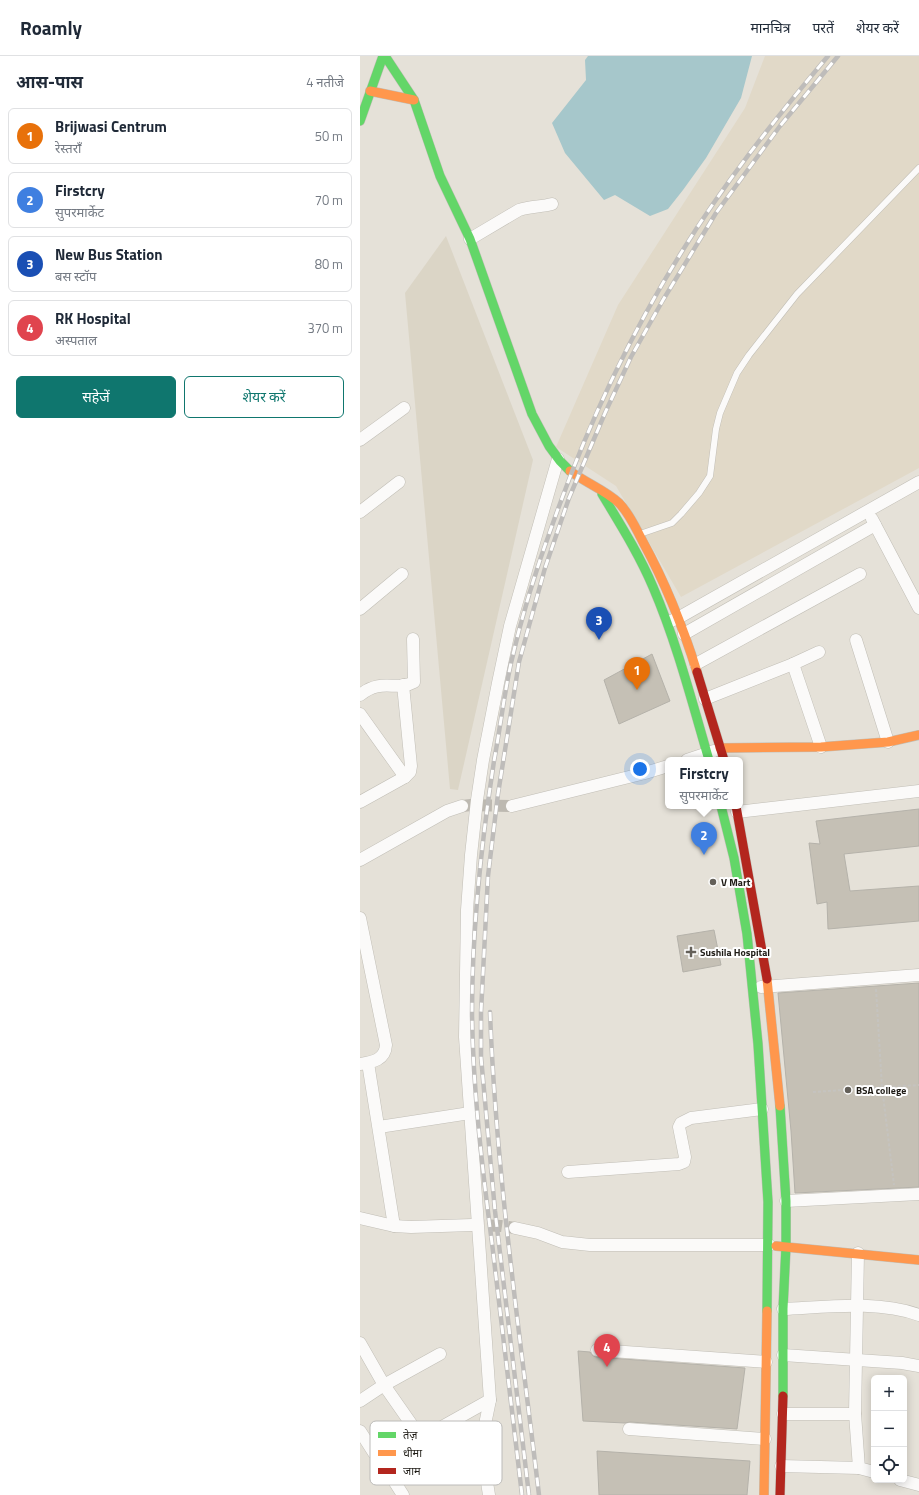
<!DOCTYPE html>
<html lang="hi">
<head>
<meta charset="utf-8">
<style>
  body { margin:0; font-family:"Titillium Web","Noto Sans Devanagari",sans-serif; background:#f6f6f7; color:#1f2937 }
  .controls { position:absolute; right:12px; bottom:12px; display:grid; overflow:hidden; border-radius:6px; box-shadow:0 2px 10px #0003 }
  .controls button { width:36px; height:36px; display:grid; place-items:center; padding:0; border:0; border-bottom:1px solid #e0e1e3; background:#fff; color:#1f2937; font:20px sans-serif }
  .you { position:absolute; left:280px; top:713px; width:14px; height:14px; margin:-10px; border:3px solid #fff; border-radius:50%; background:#1a73e8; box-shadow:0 0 0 6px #1a73e833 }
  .badge { display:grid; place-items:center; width:26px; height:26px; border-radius:50%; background:#0f766e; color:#fff; font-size:13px; font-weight:700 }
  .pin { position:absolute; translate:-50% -33px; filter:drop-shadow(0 1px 2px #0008) }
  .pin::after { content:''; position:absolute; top:21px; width:14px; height:12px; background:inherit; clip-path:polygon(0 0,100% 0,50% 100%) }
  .popup { position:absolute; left:305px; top:701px; width:78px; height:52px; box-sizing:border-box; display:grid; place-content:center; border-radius:6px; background:#fff; filter:drop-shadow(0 1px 3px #0005); font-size:13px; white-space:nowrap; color:#747a83 }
  .popup b { font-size:15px; color:#1f2937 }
  .popup::after { content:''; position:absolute; left:50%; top:100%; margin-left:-8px; border:8px solid transparent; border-top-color:#fff }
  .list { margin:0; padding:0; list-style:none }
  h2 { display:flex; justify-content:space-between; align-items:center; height:52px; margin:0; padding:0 16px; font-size:17px }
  h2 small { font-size:13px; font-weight:400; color:#747a83 }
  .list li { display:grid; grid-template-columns:26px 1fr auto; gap:12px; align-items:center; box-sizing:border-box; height:56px; margin:0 8px 8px; padding:0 8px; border:1px solid #e0e1e3; border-radius:6px }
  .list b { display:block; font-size:15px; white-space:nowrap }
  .list p { margin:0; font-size:13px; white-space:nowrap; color:#747a83 }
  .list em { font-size:13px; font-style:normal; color:#747a83 }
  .actions { display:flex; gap:8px; padding:12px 16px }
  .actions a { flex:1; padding:9px 0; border:1px solid #0f766e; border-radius:6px; text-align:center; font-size:14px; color:#0f766e }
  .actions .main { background:#0f766e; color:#fff }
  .icon { flex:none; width:22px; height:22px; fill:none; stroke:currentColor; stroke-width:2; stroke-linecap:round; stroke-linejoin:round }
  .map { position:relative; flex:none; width:559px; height:1439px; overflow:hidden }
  header { display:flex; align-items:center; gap:24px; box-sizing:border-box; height:56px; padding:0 20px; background:#fff; border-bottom:1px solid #e0e1e3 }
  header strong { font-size:19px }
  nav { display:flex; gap:22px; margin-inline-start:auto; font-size:14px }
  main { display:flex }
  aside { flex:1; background:#fff }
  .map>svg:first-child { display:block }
  .industrial { fill:#dbd5c6 }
  .built { fill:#e1d9c8 }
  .water { fill:#a6c7cb }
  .building { fill:#c5c0b5; stroke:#b5b2aa }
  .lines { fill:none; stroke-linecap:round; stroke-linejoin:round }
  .street-tunnel { stroke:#bdb9b1; stroke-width:12; stroke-dasharray:12 6; stroke-linecap:butt }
  .lane-casing { stroke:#c1beb6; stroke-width:7 }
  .street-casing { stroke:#c1beb6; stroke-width:13 }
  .fast-casing { stroke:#c1beb6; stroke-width:10 }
  .slow-casing { stroke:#c1beb6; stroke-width:10 }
  .jam-casing { stroke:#c1beb6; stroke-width:10 }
  .path { stroke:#c5c3bf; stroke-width:2; stroke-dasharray:3 2; stroke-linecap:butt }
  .lane { stroke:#fbfaf9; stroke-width:6 }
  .street { stroke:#fbfaf9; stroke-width:12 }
  .fast { stroke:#63d668; stroke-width:9 }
  .slow { stroke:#ff974d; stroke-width:9 }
  .jam { stroke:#b3261e; stroke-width:9 }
  .rail-casing { stroke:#bebcba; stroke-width:4.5 }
  .rail { stroke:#fff; stroke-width:3; stroke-dasharray:9; stroke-linecap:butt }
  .poi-dot { fill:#646059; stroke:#fff; stroke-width:1.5 }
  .labels { text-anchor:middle; stroke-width:4; stroke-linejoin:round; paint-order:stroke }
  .poi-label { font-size:10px; font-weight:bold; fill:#1e1b15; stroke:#fff; text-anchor:start }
  .key { fill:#fff; stroke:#bcbbb9; stroke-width:1 }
  .key-label { font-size:11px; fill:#1e1b15 }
</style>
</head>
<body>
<header>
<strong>Roamly</strong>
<nav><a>मानचित्र</a><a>परतें</a><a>शेयर करें</a></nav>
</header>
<main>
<aside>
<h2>आस-पास<small>4 नतीजे</small></h2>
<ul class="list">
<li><span class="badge" style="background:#e8710a">1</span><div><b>Brijwasi Centrum</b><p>रेस्तराँ</p></div><em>50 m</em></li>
<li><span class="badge" style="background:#3f7fe0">2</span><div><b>Firstcry</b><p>सुपरमार्केट</p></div><em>70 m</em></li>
<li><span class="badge" style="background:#1a4fb4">3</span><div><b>New Bus Station</b><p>बस स्टॉप</p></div><em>80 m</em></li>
<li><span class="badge" style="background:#e0444e">4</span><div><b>RK Hospital</b><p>अस्पताल</p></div><em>370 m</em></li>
</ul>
<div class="actions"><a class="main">सहेजें</a><a>शेयर करें</a></div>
</aside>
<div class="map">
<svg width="559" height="1439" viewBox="0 0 559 1439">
  <rect width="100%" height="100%" fill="#e5e1d8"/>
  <polygon class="industrial" points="86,180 173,404 98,734 90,733 45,237"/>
  <polygon class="built" points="405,0 559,0 559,412 321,541 256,430 196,391 258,249 385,52"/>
  <polygon class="water" points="228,0 392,0 381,42 346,102 323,134 308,153 290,160 255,139 244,144 205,97 192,67 226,24 225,4"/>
  <g class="building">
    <polygon points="292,598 310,645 259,668 244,624"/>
    <polygon points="559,753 559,790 484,798 490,835 559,830 559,865 468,873 467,846 457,848 449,787 460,788 456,765"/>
    <polygon points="354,874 361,909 323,916 317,880"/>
    <polygon points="559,927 559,1131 435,1137 431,1075 418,937"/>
    <polygon points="218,1295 230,1296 233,1300 236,1301 385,1312 377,1373 270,1366 265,1367 223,1365"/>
    <polygon points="237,1395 390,1405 387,1439 239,1439"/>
  </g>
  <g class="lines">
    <g class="street-tunnel">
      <polyline points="102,750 111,749 152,750"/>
      <polyline points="112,1169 141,1170 155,1172"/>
    </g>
    <defs>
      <polyline id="lane" points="280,478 312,467 321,458 339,437 350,420 356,373 360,357 377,317 389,299 437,238 559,112"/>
      <g id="street">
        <path d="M110,183l49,-29c11,-4 22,-3 33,-6"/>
        <polyline points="0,384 44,352"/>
        <polyline points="0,456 39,426"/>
        <polyline points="512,463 559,552"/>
        <polyline points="0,553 42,518"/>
        <polyline points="311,565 318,562 559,426"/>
        <polyline points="324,578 515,469"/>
        <polyline points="496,584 528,686"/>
        <polyline points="336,608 500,518"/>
        <polyline points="433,608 461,691"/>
        <path d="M0,639c22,-18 36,-3 54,-13l-1,-43"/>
        <polyline points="345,643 433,608 459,596"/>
        <polyline points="0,658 45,721"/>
        <polyline points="327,704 354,695"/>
        <polyline points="0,746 45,721 50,716 51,710 43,629"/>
        <polyline points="152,750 285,717 308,710"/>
        <polyline points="377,756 559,735"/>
        <polyline points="0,804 87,755 102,750"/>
        <path d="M0,862l26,127c-1,15 -13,17 -26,19"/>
        <polyline points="401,931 559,919"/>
        <polyline points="8,1007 34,1170"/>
        <polyline points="19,1071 110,1057"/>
        <polyline points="208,1116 319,1108 324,1106 325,1101 319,1071 321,1067 331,1062 402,1053"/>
        <polyline points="426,1145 559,1138"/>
        <polyline points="0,1162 34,1170 51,1171 112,1169"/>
        <polyline points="155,1172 178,1177 202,1186 230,1189 409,1189"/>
        <polyline points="498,1197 495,1358 499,1412 514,1416"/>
        <path d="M423,1253c43,-2 95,-9 136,6"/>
        <polyline points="0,1287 24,1329 61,1382"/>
        <polyline points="237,1294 406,1306"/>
        <polyline points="423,1299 542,1307 559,1310"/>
        <polyline points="0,1345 24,1329 80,1298"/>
        <polyline points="423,1358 495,1358"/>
        <polyline points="269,1373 405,1383"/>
        <polyline points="0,1375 14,1397 24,1402 30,1400 130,1344"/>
        <polyline points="18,1400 43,1439"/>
        <polyline points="421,1410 499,1412"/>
        <polyline points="540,1424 559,1429"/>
        <polyline points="129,1439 121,1388 130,1344 105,981 107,854 111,799 117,744 123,704 138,627 150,570 198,403"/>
      </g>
      <g id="fast">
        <polyline points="25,0 54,44 80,120 110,183 172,358 189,390 200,405 210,415"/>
        <polyline points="0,65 23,0"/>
        <path d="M242,438c18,30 37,60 51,93 24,56 39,115 56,173"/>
        <polyline points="361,750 374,802 387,878 398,988 408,1146 407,1255"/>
        <polyline points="420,1050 426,1145 426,1190 423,1253 423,1340"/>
      </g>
      <g id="slow">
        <polyline points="10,35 54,44"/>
        <path d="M210,415c16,12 35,19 49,32 11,11 17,26 24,39 23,42 40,85 54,130"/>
        <polyline points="360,692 461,691 528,686 559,679"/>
        <polyline points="407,923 420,1050"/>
        <polyline points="416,1190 559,1204"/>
        <polyline points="404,1439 407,1255"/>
      </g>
      <g id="jam">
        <polyline points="337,616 364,704"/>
        <polyline points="376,750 407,923"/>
        <polyline points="420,1439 423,1340"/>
      </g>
    </defs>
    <use href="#lane" class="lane-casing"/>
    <use href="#street" class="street-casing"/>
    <use href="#fast" class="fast-casing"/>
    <use href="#slow" class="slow-casing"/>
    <use href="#jam" class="jam-casing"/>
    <g class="path">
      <polyline points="516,933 522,1031 534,1129"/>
      <polyline points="453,1036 559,1029"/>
    </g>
    <use href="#lane" class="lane"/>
    <use href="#street" class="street"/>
    <use href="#fast" class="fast"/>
    <use href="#slow" class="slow"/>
    <use href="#jam" class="jam"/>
    <defs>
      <g id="rail">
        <path d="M130,956c6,162 30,323 49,483"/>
        <path d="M162,1439c-10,-84 -20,-168 -30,-252 -10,-76 -19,-153 -20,-229 0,-85 9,-169 22,-253 6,-32 10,-66 17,-98 11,-48 25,-94 42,-140 33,-94 75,-185 128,-270 43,-70 94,-134 147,-197"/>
        <polyline points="169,1439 135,1155 121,1001 121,956 128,820 138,738 159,606 185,512 209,442 245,357 271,301 303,244 356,157 420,70 478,0"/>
      </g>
    </defs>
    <use href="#rail" class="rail-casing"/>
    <use href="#rail" class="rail"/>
  </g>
  <g class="poi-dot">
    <circle cx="353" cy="826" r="4"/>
    <path d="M329 890h4v4h4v4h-4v4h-4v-4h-4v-4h4z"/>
    <circle cx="488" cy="1034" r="4"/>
  </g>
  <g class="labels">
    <g class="poi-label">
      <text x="361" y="830">V Mart</text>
      <text x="340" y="900">Sushila Hospital</text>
      <text x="496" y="1038">BSA college</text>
    </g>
  </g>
  <rect x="10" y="1365" width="132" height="64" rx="6" class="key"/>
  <rect x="18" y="1376" width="18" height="6" fill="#63d668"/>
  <rect x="18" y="1394" width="18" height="6" fill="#ff974d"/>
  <rect x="18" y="1412" width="18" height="6" fill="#b3261e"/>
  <g class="key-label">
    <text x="43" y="1383">तेज़</text>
    <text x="43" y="1401">धीमा</text>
    <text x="43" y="1419">जाम</text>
  </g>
</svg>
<div class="controls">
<button>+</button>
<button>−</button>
<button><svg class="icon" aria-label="locate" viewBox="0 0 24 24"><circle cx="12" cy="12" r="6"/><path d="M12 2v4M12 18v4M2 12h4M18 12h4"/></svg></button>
</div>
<div class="you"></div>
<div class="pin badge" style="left:277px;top:634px;background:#e8710a">1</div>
<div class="pin badge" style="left:344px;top:799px;background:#3f7fe0">2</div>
<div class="popup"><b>Firstcry</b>सुपरमार्केट</div>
<div class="pin badge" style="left:239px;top:584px;background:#1a4fb4">3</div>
<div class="pin badge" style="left:247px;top:1311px;background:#e0444e">4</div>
</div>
</main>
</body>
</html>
